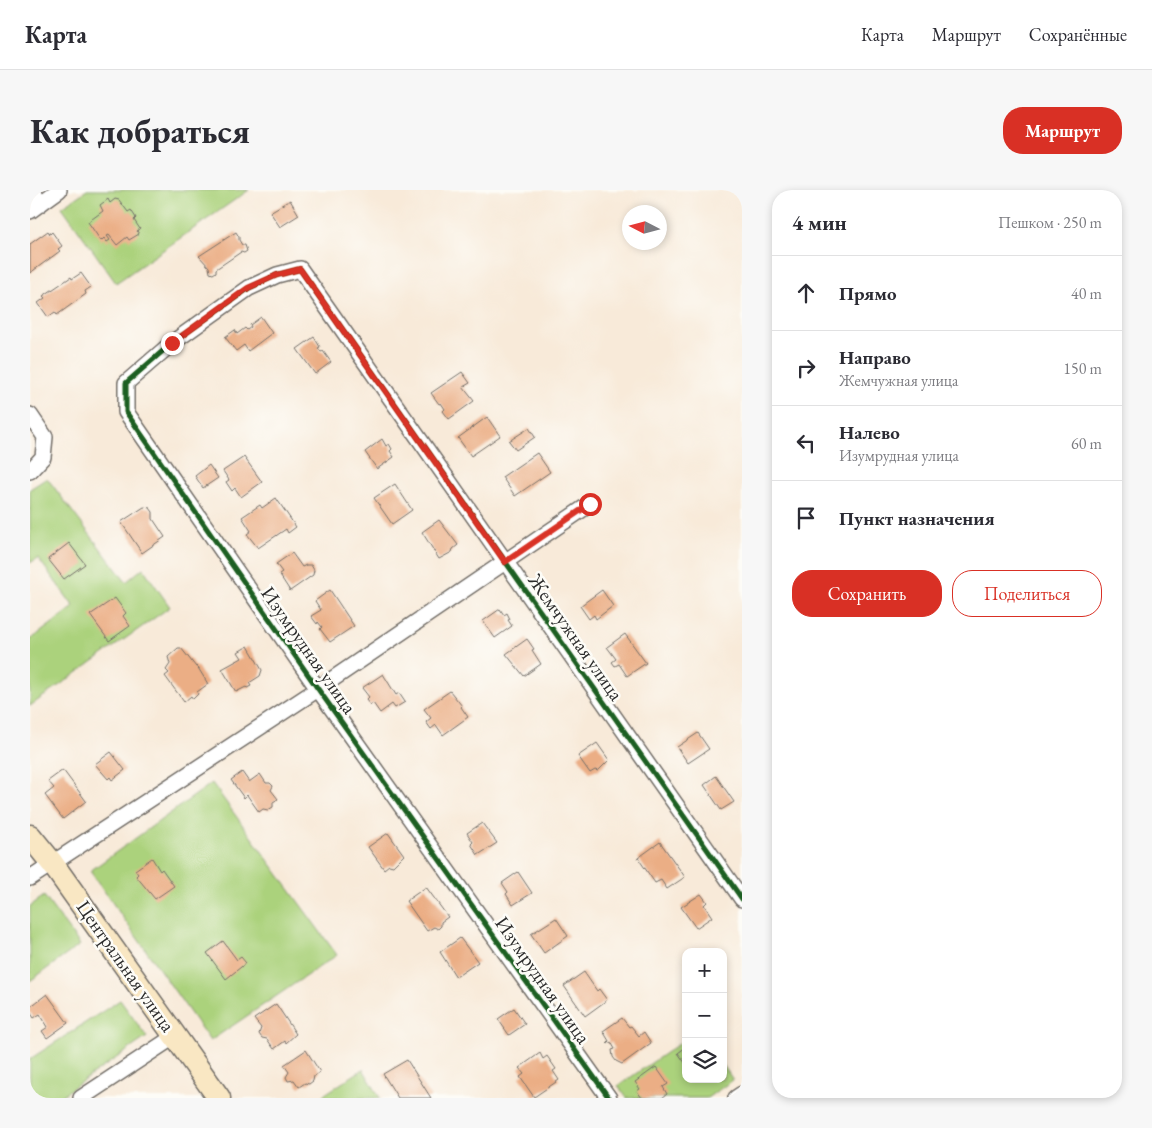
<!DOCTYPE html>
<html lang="ru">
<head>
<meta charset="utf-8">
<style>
  body { margin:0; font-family:"EB Garamond",serif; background:#f7f7f7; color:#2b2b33 }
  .controls { position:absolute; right:15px; bottom:15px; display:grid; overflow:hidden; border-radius:10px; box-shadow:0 2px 8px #0003 }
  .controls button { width:45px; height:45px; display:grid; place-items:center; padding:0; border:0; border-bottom:1px solid #e1e1e2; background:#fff; color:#2b2b33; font:25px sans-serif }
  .compass { position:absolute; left:592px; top:15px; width:45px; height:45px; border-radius:50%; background:#fff; box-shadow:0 2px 8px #0003; rotate:276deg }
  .stop { position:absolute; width:15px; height:15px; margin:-11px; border:4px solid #d93025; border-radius:50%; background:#fff }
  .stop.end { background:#d93025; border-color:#fff; box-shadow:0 1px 5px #0008 }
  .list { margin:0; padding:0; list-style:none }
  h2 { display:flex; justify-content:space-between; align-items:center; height:65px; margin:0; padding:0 20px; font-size:21px }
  h2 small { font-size:16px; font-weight:400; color:#7c7c81 }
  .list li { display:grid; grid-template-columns:32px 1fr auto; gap:15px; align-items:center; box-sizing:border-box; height:75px; padding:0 20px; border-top:1px solid #e1e1e2 }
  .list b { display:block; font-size:19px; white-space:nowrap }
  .list p { margin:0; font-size:16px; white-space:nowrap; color:#7c7c81 }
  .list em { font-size:16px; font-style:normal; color:#7c7c81 }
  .actions { display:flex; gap:10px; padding:15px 20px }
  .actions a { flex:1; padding:11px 0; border:1px solid #d93025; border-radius:20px; text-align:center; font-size:18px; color:#d93025 }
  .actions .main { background:#d93025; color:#fff }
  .icon { flex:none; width:28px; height:28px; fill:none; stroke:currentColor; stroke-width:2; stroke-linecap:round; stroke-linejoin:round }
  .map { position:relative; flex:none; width:712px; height:908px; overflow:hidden; border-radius:20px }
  header { display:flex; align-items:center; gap:30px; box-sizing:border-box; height:70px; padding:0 25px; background:#fff; border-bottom:1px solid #e1e1e2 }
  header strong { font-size:24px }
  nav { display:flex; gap:28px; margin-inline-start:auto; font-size:18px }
  .intro { display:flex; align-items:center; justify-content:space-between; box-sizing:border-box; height:120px; padding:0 30px }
  h1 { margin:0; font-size:35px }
  .button { padding:12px 22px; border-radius:20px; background:#d93025; color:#fff; font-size:18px; font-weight:700 }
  main { display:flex; gap:30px; padding:0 30px }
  aside { flex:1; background:#fff; border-radius:20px; box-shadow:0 2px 8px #0003 }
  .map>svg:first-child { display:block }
  .green { fill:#abd27c; stroke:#6b7e54 }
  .building { fill:#ebae85 }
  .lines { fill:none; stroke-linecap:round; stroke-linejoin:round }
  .minor-casing { stroke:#736e68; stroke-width:18 }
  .secondary-casing { stroke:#736e68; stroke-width:25 }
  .minor { stroke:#fff; stroke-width:15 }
  .secondary { stroke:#f9e7c3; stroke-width:22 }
  .cycleway-casing { stroke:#fdfcf7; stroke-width:8 }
  .cycleway { stroke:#1b5e20; stroke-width:5 }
  .route { stroke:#d93025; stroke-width:6 }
  .labels { text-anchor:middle; stroke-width:5; stroke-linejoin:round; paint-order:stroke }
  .street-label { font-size:20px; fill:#2b2b2b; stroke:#fdfcf7 }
</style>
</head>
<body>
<header>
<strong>Карта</strong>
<nav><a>Карта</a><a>Маршрут</a><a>Сохранённые</a></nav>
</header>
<div class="intro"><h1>Как добраться</h1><a class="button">Маршрут</a></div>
<main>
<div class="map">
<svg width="712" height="908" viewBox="0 0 712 908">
  <rect width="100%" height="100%" fill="#fdfcf7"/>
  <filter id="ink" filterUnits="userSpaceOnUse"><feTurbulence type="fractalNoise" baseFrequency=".02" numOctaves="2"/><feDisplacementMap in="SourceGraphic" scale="10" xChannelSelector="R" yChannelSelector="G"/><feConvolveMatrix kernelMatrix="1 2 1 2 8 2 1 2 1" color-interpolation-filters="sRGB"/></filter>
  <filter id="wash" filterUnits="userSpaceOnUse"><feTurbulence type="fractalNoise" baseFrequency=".0096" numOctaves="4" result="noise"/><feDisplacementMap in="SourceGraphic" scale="20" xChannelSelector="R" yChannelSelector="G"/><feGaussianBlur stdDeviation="1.12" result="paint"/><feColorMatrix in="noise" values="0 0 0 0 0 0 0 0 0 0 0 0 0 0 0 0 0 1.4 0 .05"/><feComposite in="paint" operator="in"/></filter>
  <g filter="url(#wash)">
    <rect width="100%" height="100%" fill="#f8ead9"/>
    <g class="green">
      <polygon points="57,0 219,0 86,93 32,17"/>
      <polygon points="17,288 96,392 113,378 140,417 0,516 0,450 44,417 8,368 0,373 0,299"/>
      <polygon points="182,593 307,765 180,851 60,681"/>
      <polygon points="14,706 50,755 0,791 0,716"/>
      <polygon points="90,810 117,847 28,908 0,908 0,869"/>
      <polygon points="656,849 656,889 693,889 693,875 703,890 677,908 597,908 588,896"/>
      <polygon points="333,879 350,908 289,908"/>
    </g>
    <g id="blocks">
      <g class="building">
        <polygon points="78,9 80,13 85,9 89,10 98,22 101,20 106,28 104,30 110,39 107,41 109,44 99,50 97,47 87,55 79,45 77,46 80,50 77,52 74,48 71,51 58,32 73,21 70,15"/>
        <polygon points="260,10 269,25 250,37 240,22"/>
        <polygon points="18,41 20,44 22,42 32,56 28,59 30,61 0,83 0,54"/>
        <polygon points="206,42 209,47 209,50 212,55 215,55 217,61 214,63 211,62 186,79 186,82 183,84 180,83 179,77 169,66"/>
        <polygon points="51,83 61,97 55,101 56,104 27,125 25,122 18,127 8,113 15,108 13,106 41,87 42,89"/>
        <polygon points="231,127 242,143 218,161 214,155 206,161 195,147 205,140 207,144 215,138 217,140 221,137 220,135"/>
        <polygon points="284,147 290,157 288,158 291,162 293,161 301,172 285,184 267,159"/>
        <polygon points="432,182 440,193 433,197 444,211 419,229 413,221 415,219 411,213 409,214 401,203"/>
        <polygon points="457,227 470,246 441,266 428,248"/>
        <polygon points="499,238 505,247 486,260 479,251"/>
        <polygon points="352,249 356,256 359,254 362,259 360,261 364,267 347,279 335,262"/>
        <polygon points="507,263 520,282 485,306 472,287"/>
        <polygon points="214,267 232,292 211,307 205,298 202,301 196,292 199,290 193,281"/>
        <polygon points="179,275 188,288 173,298 165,286"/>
        <polygon points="365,294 382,320 362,334 344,308"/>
        <polygon points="246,308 266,337 258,343 256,339 228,358 217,344 221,341 212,327 230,315 232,318"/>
        <polygon points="114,317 120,318 123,322 123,329 135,347 112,363 91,332"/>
        <polygon points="409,330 428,355 423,359 422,362 409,369 392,342"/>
        <polygon points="39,353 55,374 34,389 18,369"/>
        <polygon points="262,363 272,377 276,375 281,375 284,380 283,385 260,401 249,384 252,382 246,374"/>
        <polygon points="300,400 324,436 300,452 290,439 292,437 288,432 287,434 281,426 291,420 285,411"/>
        <polygon points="572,400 583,416 566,429 564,425 559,429 550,416"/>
        <polygon points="85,408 96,423 93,426 100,436 79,451 60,425"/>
        <polygon points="470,419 474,425 477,423 480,429 478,430 482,436 465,448 453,431"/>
        <polygon points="595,444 616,473 597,486 589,474 585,476 582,472 586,469 577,457"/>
        <polygon points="497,449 504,459 502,460 511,474 494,486 476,464"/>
        <polygon points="218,456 232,480 230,486 219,493 221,496 217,498 216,497 206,502 192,479 212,468 208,462"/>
        <polygon points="148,458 151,458 166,477 167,476 178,494 167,502 168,504 163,509 161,506 154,512 135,486 139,483 136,480 140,474 138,467"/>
        <polygon points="353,484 366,505 369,503 375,512 365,518 362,514 350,523 343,513 340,515 336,510 339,507 332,498"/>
        <polygon points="420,501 432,516 431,517 438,527 413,545 406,535 401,539 396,532 401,528 394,519"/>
        <polygon points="668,543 679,559 658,573 647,557"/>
        <polygon points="567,553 579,570 568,581 565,580 560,583 548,566"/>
        <polygon points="81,562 95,580 82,590 80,587 78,589 65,574"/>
        <polygon points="33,580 56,611 33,629 15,605 24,598 18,591"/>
        <polygon points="212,582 219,592 230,584 236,593 240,593 243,596 241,600 248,609 243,612 243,617 238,620 233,619 229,622 217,605 214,608 201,590"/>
        <polygon points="686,586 704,612 691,620 674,595"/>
        <polygon points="452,633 467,653 448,665 441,654 443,652 437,643"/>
        <polygon points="358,643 374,665 363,676 359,675 354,679 338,657"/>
        <polygon points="630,652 655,687 637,699 631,690 625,693 608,668"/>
        <polygon points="122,668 130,681 132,679 144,696 125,709 106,686 108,684 105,680"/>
        <polygon points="488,682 502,703 483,715 476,704 478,702 472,693"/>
        <polygon points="396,697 418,727 411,732 411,736 408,739 404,737 397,741 376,711"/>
        <polygon points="671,704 677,712 674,715 682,727 666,738 651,717"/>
        <polygon points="526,728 538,746 514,763 501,744"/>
        <polygon points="430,748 448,772 426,787 410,762"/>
        <polygon points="193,751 207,770 211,767 216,773 196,789 177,763"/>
        <polygon points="554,782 567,801 569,799 577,810 555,826 534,796"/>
        <polygon points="17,804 38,833 17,848 12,841 18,837 10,824 4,828 0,822 0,817"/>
        <polygon points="246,814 266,844 256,853 255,851 244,859 237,849 232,848 229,844 231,838 224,829"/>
        <polygon points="484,818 495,834 479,845 468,829"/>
        <polygon points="592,828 599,837 601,836 609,846 614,842 621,853 592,874 586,871 583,867 582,860 585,859 581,852 578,854 577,853 579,851 573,841"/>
        <polygon points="656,857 656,874 648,863"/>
        <polygon points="276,860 290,882 284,886 283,891 279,894 275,893 269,897 264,890 258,891 256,887 259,882 254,875"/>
        <polygon points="510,863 513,869 517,866 526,879 523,881 529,890 504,907 490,887 494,884 489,878"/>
        <polygon points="377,870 401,908 368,908 353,884"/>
        <polygon points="626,877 638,894 633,897 637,904 632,908 612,908 607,901 610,899 605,892"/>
      </g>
    </g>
  </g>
  <g filter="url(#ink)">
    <use href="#blocks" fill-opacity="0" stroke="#736e68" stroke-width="1"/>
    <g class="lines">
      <defs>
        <g id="minor">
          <polyline points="2,0 11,13"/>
          <polyline points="0,21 29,0"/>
          <polyline points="0,225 15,247 13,267 0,281"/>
          <polyline points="0,688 288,499 560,314"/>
          <polyline points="51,908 145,846"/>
          <polyline points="579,908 288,499 96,222 96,193 142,153 219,98 247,85 270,79 712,709"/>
          <polyline points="706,908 712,904"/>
        </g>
        <polyline id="secondary" points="0,646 22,673 189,908"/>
      </defs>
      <use href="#minor" class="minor-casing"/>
      <use href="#secondary" class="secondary-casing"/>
      <use href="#minor" class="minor"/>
      <use href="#secondary" class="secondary"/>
      <defs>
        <polyline id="cycleway" points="579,908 288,499 96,222 96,193 142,153 219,98 247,85 270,79 712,709"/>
      </defs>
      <use href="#cycleway" class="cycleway-casing"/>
      <use href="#cycleway" class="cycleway"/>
    </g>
  </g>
  <g class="lines" filter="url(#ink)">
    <polyline class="route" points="142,153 218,98 247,85 270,79 475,372 560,314"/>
  </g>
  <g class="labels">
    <g class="street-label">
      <text transform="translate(546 447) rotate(55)" y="7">Жемчужная улица</text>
      <text transform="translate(279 460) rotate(55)" y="7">Изумрудная улица</text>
      <text transform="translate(96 776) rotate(55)" y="7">Центральная улица</text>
      <text transform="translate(513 790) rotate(55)" y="7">Изумрудная улица</text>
    </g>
  </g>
</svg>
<div class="controls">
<button>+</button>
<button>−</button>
<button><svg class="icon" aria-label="layers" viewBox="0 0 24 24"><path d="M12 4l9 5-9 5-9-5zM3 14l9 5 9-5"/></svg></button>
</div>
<svg class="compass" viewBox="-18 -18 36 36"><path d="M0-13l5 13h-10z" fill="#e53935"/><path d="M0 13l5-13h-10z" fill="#7c7c81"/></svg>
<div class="stop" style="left:560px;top:314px"></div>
<div class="stop end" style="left:142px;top:153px"></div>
</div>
<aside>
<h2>4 мин<small>Пешком · 250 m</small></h2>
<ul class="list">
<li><svg class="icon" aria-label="ahead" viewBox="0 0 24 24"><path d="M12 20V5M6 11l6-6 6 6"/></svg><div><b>Прямо</b></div><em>40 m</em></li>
<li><svg class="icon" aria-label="right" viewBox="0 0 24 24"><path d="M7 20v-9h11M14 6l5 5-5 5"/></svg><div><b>Направо</b><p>Жемчужная улица</p></div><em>150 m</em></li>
<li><svg class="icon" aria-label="left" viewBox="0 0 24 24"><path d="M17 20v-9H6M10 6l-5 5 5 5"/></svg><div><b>Налево</b><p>Изумрудная улица</p></div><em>60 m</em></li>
<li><svg class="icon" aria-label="arrive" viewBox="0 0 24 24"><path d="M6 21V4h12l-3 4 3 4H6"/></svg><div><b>Пункт назначения</b></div></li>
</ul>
<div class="actions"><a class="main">Сохранить</a><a>Поделиться</a></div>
</aside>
</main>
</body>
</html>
